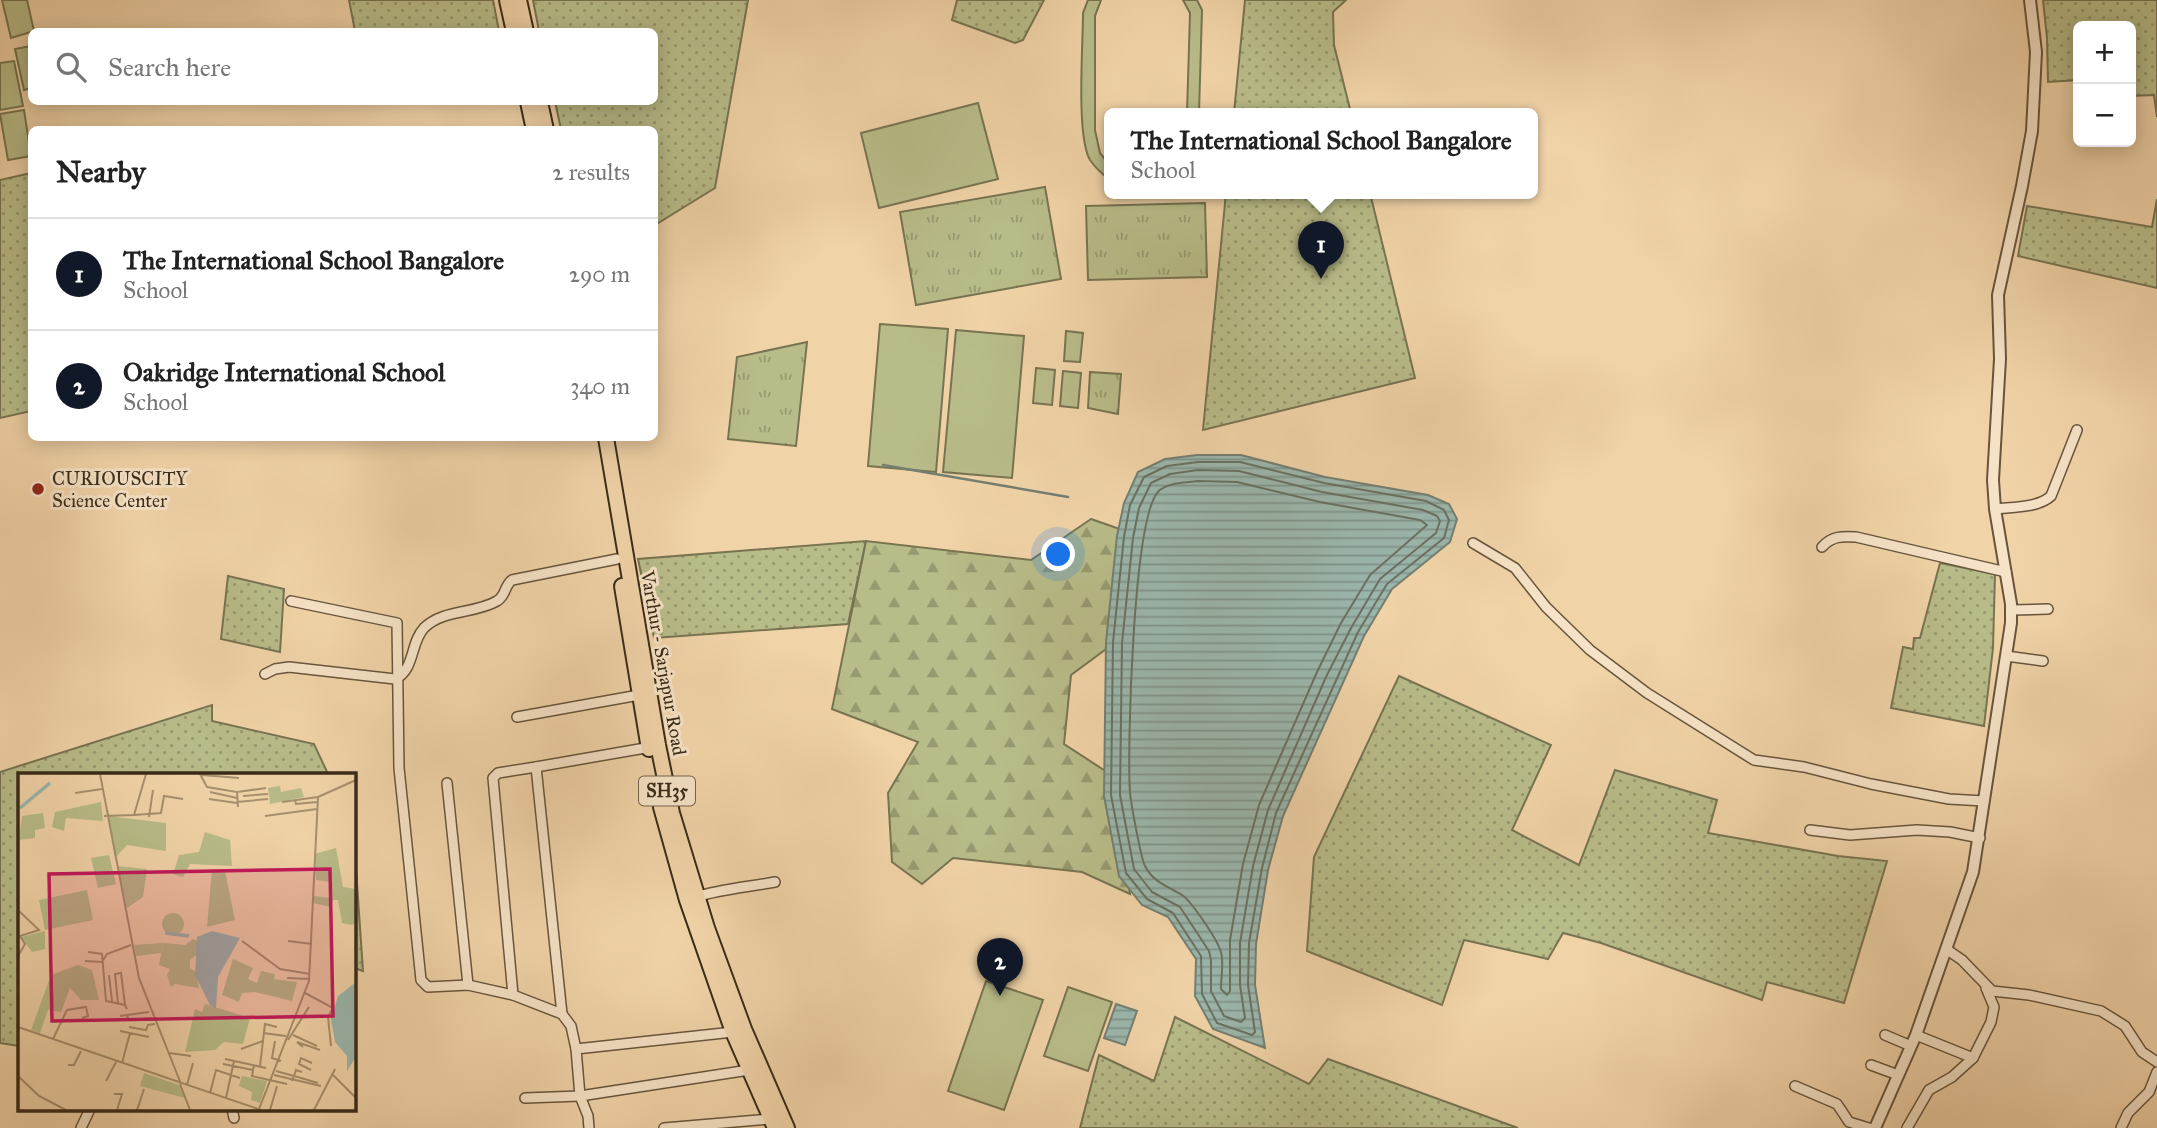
<!DOCTYPE html>
<html lang="en">
<head>
<meta charset="utf-8">
<style>
  body { margin:0; font-family:"IM FELL Great Primer",serif; background:#f6f6f6; color:#222 }
  .controls { position:absolute; right:21px; top:21px; display:grid; overflow:hidden; border-radius:10px; box-shadow:0 4px 18px #0003 }
  .controls button { width:63px; height:63px; display:grid; place-items:center; padding:0; border:0; border-bottom:2px solid #e0e0e0; background:#fff; color:#222; font:35px sans-serif }
  .you { position:absolute; left:1059px; top:555px; width:24px; height:24px; margin:-18px; border:5px solid #fff; border-radius:50%; background:#1a73e8; box-shadow:0 0 0 10px #1a73e833 }
  .badge { display:grid; place-items:center; width:46px; height:46px; border-radius:50%; background:#111827; color:#fff; font-size:23px; font-weight:700 }
  .pin { position:absolute; translate:-50% -58px; filter:drop-shadow(0 2px 4px #0008) }
  .pin::after { content:''; position:absolute; top:37px; width:24px; height:21px; background:inherit; clip-path:polygon(0 0,100% 0,50% 100%) }
  .popup { position:absolute; left:1104px; top:108px; width:434px; height:91px; box-sizing:border-box; display:grid; place-content:center; border-radius:10px; background:#fff; filter:drop-shadow(0 2px 5px #0005); font-size:23px; white-space:nowrap; color:#767676 }
  .popup b { font-size:26px; color:#222 }
  .popup::after { content:''; position:absolute; left:50%; top:100%; margin-left:-14px; border:14px solid transparent; border-top-color:#fff }
  .list { margin:0; padding:0; list-style:none }
  h2 { display:flex; justify-content:space-between; align-items:center; height:91px; margin:0; padding:0 28px; font-size:30px }
  h2 small { font-size:23px; font-weight:400; color:#767676 }
  .list li { display:grid; grid-template-columns:46px 1fr auto; gap:21px; align-items:center; box-sizing:border-box; height:112px; padding:0 28px; border-top:2px solid #e0e0e0 }
  .list b { display:block; font-size:26px; white-space:nowrap }
  .list p { margin:0; font-size:23px; white-space:nowrap; color:#767676 }
  .list em { font-size:23px; font-style:normal; color:#767676 }
  .icon { flex:none; width:38px; height:38px; fill:none; stroke:currentColor; stroke-width:2; stroke-linecap:round; stroke-linejoin:round }
  .map { position:relative; flex:none; width:2157px; height:1128px; overflow:hidden }
  .search { position:absolute; background:#fff; box-shadow:0 4px 18px #0003; left:28px; top:28px; width:630px; height:77px; display:flex; align-items:center; gap:18px; box-sizing:border-box; padding:0 24px; border-radius:10px; color:#767676; font-size:26px }
  .panel { position:absolute; background:#fff; box-shadow:0 4px 18px #0003; left:28px; top:126px; width:630px; height:315px; border-radius:10px }
  .map>svg:first-child { display:block }
  .grass { fill:url(#grass-dots); stroke:#787450; stroke-width:2 }
  .forest { fill:url(#forest-firs); stroke:#787450; stroke-width:2 }
  .park { fill:url(#park-tufts); stroke:#787450; stroke-width:2 }
  .pitch { fill:#b8bc89; stroke:#787450; stroke-width:2 }
  .water { fill:url(#water-rules); stroke:#747f71; stroke-width:2 }
  .lines { fill:none; stroke-linecap:round; stroke-linejoin:round }
  .shore { stroke:#6a7162; stroke-width:2 }
  .stream { stroke:#747f71; stroke-width:2.5 }
  .minor-casing { stroke:#67553c; stroke-width:12 }
  .tertiary-casing { stroke:#67553c; stroke-width:14 }
  .primary-casing { stroke:#392b18; stroke-width:18 }
  .minor { stroke:#f6e2c6; stroke-width:9 }
  .tertiary { stroke:#f6e2c6; stroke-width:10 }
  .primary { stroke:#f1d3a8; stroke-width:14 }
  .poi-dot { fill:#8f2418; stroke:#f6e2c6; stroke-width:2.5 }
  .labels { text-anchor:middle; stroke-width:6; stroke-linejoin:round; paint-order:stroke }
  .shield { fill:#f6e2c6; stroke:#72624c; stroke-width:2 }
  .shield-label { font-size:18px; font-weight:bold; fill:#392b18 }
  .poi-label { font-size:19px; fill:#392b18; stroke:#f6e2c6; text-anchor:start }
  .street-label { font-size:19px; fill:#392b18; stroke:#f6e2c6 }
  .inset-river { fill:none; stroke:#9bb7ad; stroke-width:3.5 }
  .inset-road { fill:none; stroke:#a7906e; stroke-width:2 }
  .view { fill:#c2185b; fill-opacity:0.15; stroke:#c2185b; stroke-width:3.5 }
  .inset-edge { fill:none; stroke:#392b18; stroke-width:3.5 }
</style>
</head>
<body>
<div class="map">
<svg width="2157" height="1128" viewBox="0 0 2157 1128">
  <defs>
    <pattern id="grass-dots" width="8" height="8" patternUnits="userSpaceOnUse" patternTransform="scale(1.75)"><rect width="8" height="8" fill="#b8bc89"/><path d="M2 2h.1M6 6h.1" fill="none" stroke="#97996f" stroke-width="1.8" stroke-linecap="round"/></pattern>
    <pattern id="forest-firs" width="22" height="20" patternUnits="userSpaceOnUse" patternTransform="scale(1.75)"><rect width="22" height="20" fill="#b8bc89"/><path d="M5 1l3.5 6h-7zM16 11l3.5 6h-7z" fill="#97996f"/></pattern>
    <pattern id="park-tufts" width="24" height="20" patternUnits="userSpaceOnUse" patternTransform="scale(1.75)"><rect width="24" height="20" fill="#b8bc89"/><path d="M3 7l-1-3M5 7V3M7 7l1-3M15 17l-1-3M17 17v-4M19 17l1-3" fill="none" stroke="#97996f"/></pattern>
    <pattern id="water-rules" width="6" height="5" patternUnits="userSpaceOnUse" patternTransform="scale(1.75)"><rect width="6" height="5" fill="#9bb7ad"/><path d="M0 2.5h6" fill="none" stroke="#7f958c"/></pattern>
  </defs>
  <rect width="100%" height="100%" fill="#f1d3a8"/>
  <filter id="stains"><feTurbulence type="fractalNoise" baseFrequency=".00286" numOctaves="4"/><feColorMatrix values="0 0 0 0 .2 0 0 0 0 .09 0 0 0 0 .02 0 0 0 .5 -.17"/></filter>
  <radialGradient id="worn" r=".72"><stop offset=".6" stop-color="#630" stop-opacity="0"/><stop offset="1" stop-color="#630" stop-opacity=".3"/></radialGradient>
  <g class="grass">
    <polygon points="349,0 493,0 499,31 355,31"/>
    <polygon points="533,0 748,0 715,188 655,225 654,130 561,129 555,102 654,102 654,32 539,31"/>
    <polygon points="957,0 1044,0 1023,40 1015,43 952,20"/>
    <polygon points="1245,0 1346,0 1333,12 1334,45 1351,113 1234,113"/>
    <polygon points="2043,0 2157,0 2157,117 2154,95 2131,96 2131,26 2078,26 2078,80 2048,82 2047,38"/>
    <polygon points="31,173 31,411 0,418 0,180"/>
    <polygon points="1226,193 1370,193 1415,378 1203,430"/>
    <polygon points="2157,199 2157,288 2018,256 2027,206 2152,227"/>
    <polygon points="866,541 848,624 654,638 638,559"/>
    <polygon points="1940,563 1995,574 1993,648 1984,726 1891,708 1903,647 1913,649 1914,638 1920,638"/>
    <polygon points="228,576 284,589 280,652 221,639"/>
    <polygon points="1399,676 1551,745 1512,830 1579,865 1615,770 1717,800 1708,833 1838,856 1887,861 1844,1003 1767,982 1762,1000 1601,943 1563,933 1548,959 1464,940 1442,1005 1307,951 1314,857"/>
    <polygon points="212,705 212,721 314,744 328,774 19,774 19,1046 0,1043 0,772"/>
    <polygon points="354,839 363,971 354,968"/>
    <polygon points="1175,1017 1309,1084 1328,1059 1518,1128 1080,1128 1099,1055 1154,1081"/>
  </g>
  <polygon class="forest" points="1091,519 1134,534 1140,624 1071,675 1064,744 1110,774 1130,894 1082,872 953,858 922,884 892,862 888,793 918,742 832,709 866,541 1031,560"/>
  <g class="park">
    <polygon points="1045,187 1061,279 916,305 900,212"/>
    <polygon points="1205,203 1207,277 1088,280 1086,206"/>
    <polygon points="807,342 796,446 728,439 737,357"/>
    <polygon points="1090,372 1121,374 1118,414 1088,408"/>
  </g>
  <g class="pitch">
    <polygon points="2,0 27,0 34,31 11,38"/>
    <path d="M1088,0h13l-6,16v114l5,23 9,11v15c-7,-5 -14,-12 -19,-19 -14,-24 -7,-115 -7,-147z"/>
    <polygon points="1183,0 1197,0 1202,10 1199,113 1187,113 1190,13"/>
    <polygon points="31,46 31,88 24,90 15,49"/>
    <polygon points="14,61 23,106 0,110 0,63"/>
    <polygon points="978,103 998,179 879,208 861,133"/>
    <polygon points="24,110 31,156 8,160 0,114"/>
    <polygon points="880,324 948,329 936,472 868,466"/>
    <polygon points="956,330 1024,336 1012,478 943,472"/>
    <polygon points="1066,331 1083,333 1080,362 1064,361"/>
    <polygon points="1036,368 1055,370 1052,405 1033,403"/>
    <polygon points="1063,371 1081,373 1078,408 1060,406"/>
    <polygon points="986,981 1043,1000 1004,1110 948,1091"/>
    <polygon points="1068,987 1112,1002 1088,1071 1044,1056"/>
  </g>
  <g class="water">
    <polygon points="1197,455 1241,455 1325,477 1428,495 1449,504 1457,519 1450,542 1392,589 1364,636 1283,816 1268,870 1256,944 1255,985 1265,1048 1213,1029 1195,996 1196,959 1168,917 1142,905 1119,876 1104,796 1106,642 1117,536 1124,503 1138,472 1165,459"/>
    <polygon points="1116,1004 1137,1011 1125,1045 1104,1038"/>
  </g>
  <g class="lines">
    <g class="shore">
      <polygon points="1198,462 1240,462 1324,483 1426,501 1444,510 1449,520 1444,538 1387,584 1358,632 1276,813 1262,868 1249,943 1248,985 1255,1032 1252,1035 1217,1023 1202,994 1201,956 1173,913 1147,899 1126,873 1111,795 1113,642 1124,537 1130,505 1144,477 1167,466"/>
      <polygon points="1198,470 1239,471 1322,492 1423,510 1437,516 1440,521 1436,533 1380,579 1351,628 1326,677 1268,810 1253,866 1240,943 1240,985 1245,1018 1241,1022 1224,1016 1211,991 1211,960 1209,951 1180,907 1152,892 1134,869 1120,795 1122,643 1133,538 1139,508 1151,483 1170,474"/>
      <path d="M1198,481l39,1 83,20 100,18 7,5 -57,50 -29,48 -24,49 -58,133 -16,59 -13,76v51l-3,4 -6,-6c0,-12 3,-26 0,-37 -4,-13 -29,-50 -39,-57 -15,-9 -29,-13 -37,-29 -4,-7 -14,-63 -15,-73 -3,-44 3,-274 28,-301 9,-10 28,-9 40,-11z"/>
    </g>
    <polyline class="stream" points="883,465 1068,497"/>
    <defs>
      <g id="minor">
        <path d="M1995,509c18,-2 43,-1 56,-13l26,-66"/>
        <polyline points="1473,543 1515,568 1546,607 1590,650 1647,693 1754,760 1804,767 1871,784 1949,799 1984,801"/>
        <path d="M1822,547c10,-11 20,-11 34,-10l150,35"/>
        <polyline points="291,601 397,623 399,768 421,980 428,987 468,985 513,995 562,1014 571,1026 576,1049"/>
        <polyline points="2011,610 2048,609"/>
        <polyline points="2006,656 2043,661"/>
        <path d="M265,674l10,-5 14,-2 106,12c20,-9 15,-36 29,-51 19,-19 51,-14 73,-27 9,-5 7,-15 15,-21l105,-21"/>
        <polyline points="517,717 639,695"/>
        <polyline points="536,767 651,747"/>
        <polyline points="447,783 468,985"/>
        <polyline points="1810,830 1850,835 1917,830 1950,832 1980,838"/>
        <path d="M695,897c27,-8 53,-10 80,-15"/>
        <polyline points="1946,949 1962,960 1992,991 2029,995 2101,1011 2125,1026 2142,1052 2157,1062"/>
        <polyline points="513,995 493,778 498,773 536,767 562,1014"/>
        <polyline points="1885,1035 1911,1046"/>
        <polyline points="1916,1035 1973,1058 1991,1022 1994,1007 1986,988"/>
        <polyline points="1871,1065 1898,1075"/>
        <polyline points="1795,1086 1837,1104 1849,1122 1869,1128"/>
        <polyline points="525,1098 580,1096 749,1070"/>
        <polyline points="232,1109 234,1118"/>
        <polyline points="81,1128 90,1109"/>
        <polyline points="589,1128 588,1116 580,1096 576,1049 733,1032"/>
        <polyline points="664,1128 770,1119"/>
        <polyline points="1907,1128 1929,1090 1952,1077 1973,1058"/>
        <polyline points="2121,1128 2128,1113 2149,1092 2157,1072"/>
      </g>
      <polyline id="tertiary" points="1875,1128 1916,1035 1973,872 2011,623 2011,604 1995,509 1993,480 2000,359 1998,295 2022,186 2032,131 2036,52 2030,0"/>
      <g id="primary">
        <polyline points="507,0 514,32"/>
        <polyline points="519,0 526,32"/>
        <polyline points="528,102 534,130"/>
        <polyline points="540,102 546,130"/>
        <polyline points="606,438 658,745 672,813 707,928 744,1029 787,1128"/>
        <polyline points="622,586 649,749"/>
        <polyline points="661,807 687,900 733,1032 775,1128"/>
      </g>
    </defs>
    <use href="#minor" class="minor-casing"/>
    <use href="#tertiary" class="tertiary-casing"/>
    <use href="#primary" class="primary-casing"/>
    <use href="#minor" class="minor"/>
    <use href="#tertiary" class="tertiary"/>
    <use href="#primary" class="primary"/>
  </g>
  <circle class="poi-dot" cx="38" cy="489" r="7"/>
  <g class="labels">
    <rect class="shield" x="639" y="776.5" width="56" height="29" rx="5"/>
    <g class="shield-label">
      <text x="667" y="797">SH35</text>
    </g>
    <g class="poi-label">
      <text x="52" y="485">CURIOUSCITY<tspan x="52" dy="22">Science Center</tspan></text>
    </g>
    <g class="street-label">
      <text transform="translate(664 663) rotate(80)" y="7">Varthur - Sarjapur Road</text>
    </g>
  </g>
  <g transform="translate(18 773)">
    <rect width="338" height="338" fill="#f1d3a8"/>
    <path d="M262,13l1,6 20,-4 3,9 -34,7 -2,-16zM83,29l2,19 -37,-3 -2,13 -12,-4 3,-15zM25,40l2,15 -10,2v8l-16,2 3,-24zM90,43l58,7v28l-39,-6 -12,13zM187,59l25,8 2,26 -42,-2 -7,13 -10,-3 6,-19 20,-3zM318,75l7,39 13,2v33l-4,3 -10,-2 -4,-23h-5l-2,7 -18,-4 1,-7 16,2 2,-8 -2,-8 -14,-2 -2,-26zM91,82l7,29 -18,4 -7,-30zM99,93l30,3 -4,28 -16,11zM194,96l13,2 10,49 -28,7zM69,117l6,30 -48,10 -6,-30zM27,158v18l-13,3 -11,-15zM145,170l-2,10 -25,3 -2,-11zM215,186l20,9 -5,11 9,4 4,-12 14,3 -1,5 23,3 -5,19 -37,-9 -13,1 -3,9 -17,-7zM60,192l14,5 7,30h-18l-11,-12 -9,24 -13,-2 -8,23 -9,-3 20,-55zM187,231l45,14 -7,26 -19,-2 -9,8 -30,2 10,-43 7,3zM126,300l35,12 6,13 -45,-12zM224,303l25,5 -7,22 -9,-3 1,-8 -13,-6z" fill="#b8bc89"/>
    <path d="M175,166l5,2 1,12 -9,7v8l6,4 3,16 -24,-4 -4,3 -4,-12 3,-6 -11,-4 4,-22 22,2z" fill="#b8bc89"/>
    <path d="M144 151a11 11 0 1 1 22 0a11 11 0 1 1-22 0Z" fill="#b8bc89"/>
    <path d="M194,158l28,7 -22,39 -2,31 -6,-3 -15,-30 2,-38zM338,209v75l-9,14v-15l-12,-14 -4,-23 7,-23z" fill="#9bb7ad"/>
    <path class="inset-river" d="M2,35l30,-25M147,160l24,3"/>
    <path class="inset-road" d="M82,1l39,204 42,106M182,1l7,13 30,5 1,15M184,2l37,3M192,19l27,6M219,19l29,-4M57,20l27,-4M225,23l25,-2M191,26l28,4M277,27l1,4 21,-2M219,29l31,-3M264,29l36,-5M116,42l27,-2 3,-17 19,3M86,43l30,-1 12,-41M247,43l52,-7M131,44l4,-27M224,168l38,28 30,5M270,168l24,3M70,179l14,2 4,47 19,4 2,4M0,183l7,-12 -5,-8 19,-6 -20,-19M67,188l17,1 5,-8 24,-9M91,202l3,26M269,205l22,1M287,220l28,15 -5,9 3,29M100,230l-3,-29 6,-1 4,32M102,243l29,-4M109,243l2,4 23,-2M0,254l243,83M111,254l17,3 2,-5 7,-1M102,258l29,6M245,260l23,3M275,262l24,11M35,266l14,-29 19,-3 2,9 -6,2M270,267l21,-33M257,268l-3,17 9,3M285,274l-6,-5 23,8M223,276l22,-8M151,280l22,3M207,286l41,9M104,290l8,-30M205,291l30,6M50,292h6l7,-14M236,292l-2,11 35,8M242,293l5,-42 12,3M293,297l-12,-6 2,-6 11,5M258,298l18,5 2,-6 6,2M314,301l24,24M256,302l47,11M0,303l21,20 27,14M88,308l10,-19M274,308l2,-5 24,7M162,311l10,26M169,312l6,-22M192,320l6,-23 24,8M96,321h8l-5,16M208,325l8,-37M241,336l50,-128 9,-184 38,-17M119,337l7,-21M252,337l7,-24M296,337l21,-41"/>
    <path class="view" d="M312,96l3,147 -281,5 -3,-147z"/>
    <rect width="338" height="338" class="inset-edge"/>
  </g>
  <rect width="100%" height="100%" filter="url(#stains)"/>
  <rect width="100%" height="100%" fill="url(#worn)"/>
</svg>
<div class="controls">
<button>+</button>
<button>−</button>
</div>
<div class="you"></div>
<div class="pin badge" style="left:1321px;top:279px">1</div>
<div class="popup"><b>The International School Bangalore</b>School</div>
<div class="pin badge" style="left:1000px;top:996px">2</div>
<div class="search"><svg class="icon" aria-label="search" viewBox="0 0 24 24"><circle cx="10" cy="10" r="6"/><path d="M15 15l6 6"/></svg>Search here</div>
<section class="panel">
<h2>Nearby<small>2 results</small></h2>
<ul class="list">
<li><span class="badge">1</span><div><b>The International School Bangalore</b><p>School</p></div><em>290 m</em></li>
<li><span class="badge">2</span><div><b>Oakridge International School</b><p>School</p></div><em>340 m</em></li>
</ul>
</section>
</div>
</body>
</html>
